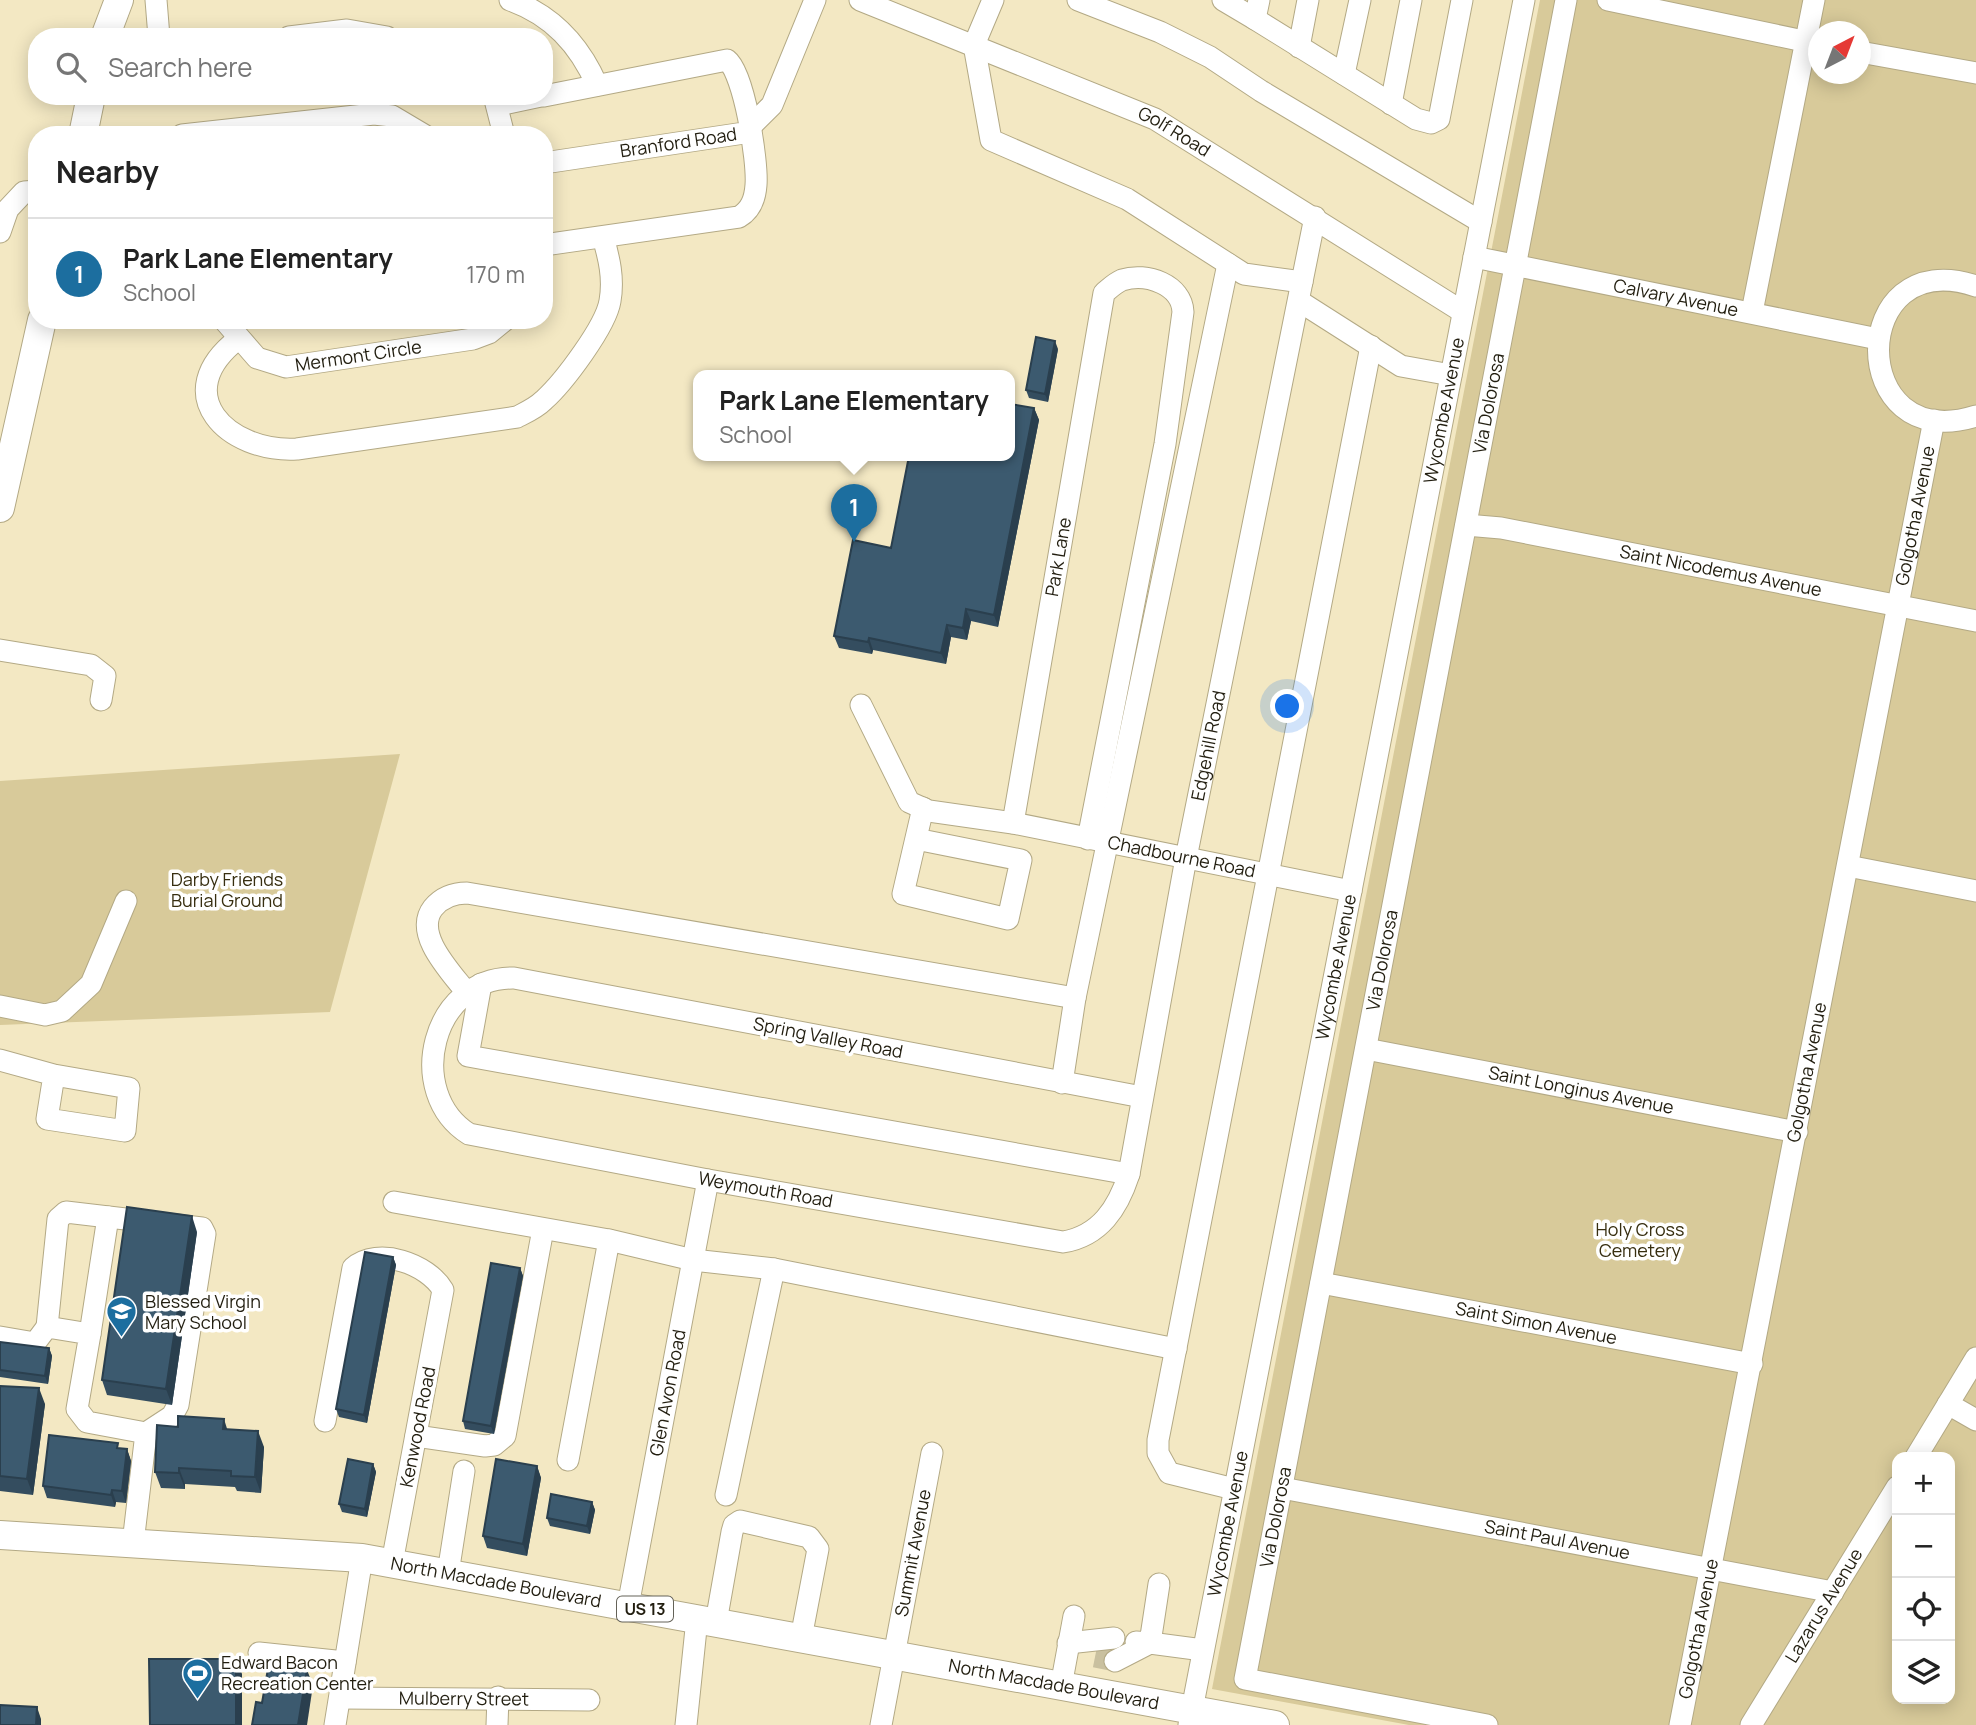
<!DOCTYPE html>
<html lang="en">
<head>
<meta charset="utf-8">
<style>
  body { margin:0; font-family:Manrope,sans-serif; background:#f6f6f6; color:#222 }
  .controls { position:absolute; right:21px; bottom:21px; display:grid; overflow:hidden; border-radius:14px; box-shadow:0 4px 18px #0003 }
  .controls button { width:63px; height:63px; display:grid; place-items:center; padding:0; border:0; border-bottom:2px solid #e0e0e0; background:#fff; color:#222; font:35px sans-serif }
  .compass { position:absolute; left:1808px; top:21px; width:63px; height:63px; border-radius:50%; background:#fff; box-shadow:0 4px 18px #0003; rotate:42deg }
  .you { position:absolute; left:1288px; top:707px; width:24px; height:24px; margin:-18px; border:5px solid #fff; border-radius:50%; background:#1a73e8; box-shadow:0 0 0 10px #1a73e833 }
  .badge { display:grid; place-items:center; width:46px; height:46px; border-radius:50%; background:#1c6e9f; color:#fff; font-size:23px; font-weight:700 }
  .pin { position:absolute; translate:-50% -58px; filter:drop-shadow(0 2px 4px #0008) }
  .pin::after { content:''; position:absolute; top:37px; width:24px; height:21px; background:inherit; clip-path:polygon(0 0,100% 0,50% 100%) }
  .popup { position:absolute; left:693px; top:370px; width:322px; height:91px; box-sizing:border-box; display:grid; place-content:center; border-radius:14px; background:#fff; filter:drop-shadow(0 2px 5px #0005); font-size:23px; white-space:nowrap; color:#767676 }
  .popup b { font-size:26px; color:#222 }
  .popup::after { content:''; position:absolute; left:50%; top:100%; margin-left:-14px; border:14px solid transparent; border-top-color:#fff }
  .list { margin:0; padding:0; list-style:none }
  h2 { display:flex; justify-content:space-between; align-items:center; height:91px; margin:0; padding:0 28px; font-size:30px }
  h2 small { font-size:23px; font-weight:400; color:#767676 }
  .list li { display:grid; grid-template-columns:46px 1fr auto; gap:21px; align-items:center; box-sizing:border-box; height:112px; padding:0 28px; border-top:2px solid #e0e0e0 }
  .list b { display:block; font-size:26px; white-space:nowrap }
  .list p { margin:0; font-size:23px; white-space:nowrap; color:#767676 }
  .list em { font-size:23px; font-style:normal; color:#767676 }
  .icon { flex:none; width:38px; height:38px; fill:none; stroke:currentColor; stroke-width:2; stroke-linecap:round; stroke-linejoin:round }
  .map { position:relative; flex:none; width:1976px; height:1725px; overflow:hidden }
  .search { position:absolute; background:#fff; box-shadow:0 4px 18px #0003; left:28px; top:28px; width:525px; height:77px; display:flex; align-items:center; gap:18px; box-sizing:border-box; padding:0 24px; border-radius:28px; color:#767676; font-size:26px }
  .panel { position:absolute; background:#fff; box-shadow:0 4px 18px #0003; left:28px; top:126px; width:525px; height:203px; border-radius:28px }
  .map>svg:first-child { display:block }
  .green { fill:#d8ca9a; fill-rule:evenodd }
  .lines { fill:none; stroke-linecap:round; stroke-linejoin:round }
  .minor-tunnel { stroke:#c9c09f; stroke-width:21; stroke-dasharray:21 10; stroke-linecap:butt }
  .minor-casing { stroke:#b3a985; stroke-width:23 }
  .major-casing { stroke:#b3a985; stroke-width:30 }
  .minor { stroke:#fff; stroke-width:21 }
  .major { stroke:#fff; stroke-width:28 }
  .wall { fill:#344d5f }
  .shaded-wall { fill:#2a3f4e }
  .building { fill:#3c5a6f; stroke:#2a3f4e; stroke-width:2 }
  .labels { text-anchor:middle; stroke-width:7; stroke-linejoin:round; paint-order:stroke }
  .shield { fill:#fff; stroke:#646258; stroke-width:2 }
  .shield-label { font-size:16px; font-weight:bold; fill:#221e10 }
  .street-label { font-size:18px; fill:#221e10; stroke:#fff }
  .park-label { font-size:18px; fill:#372e10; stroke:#fff }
  .poi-label { font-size:18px; fill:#221e10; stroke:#fff; text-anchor:start }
</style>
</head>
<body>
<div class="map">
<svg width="1976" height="1725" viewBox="0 0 1976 1725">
  <rect width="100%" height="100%" fill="#f3e8c3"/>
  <g class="green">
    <path d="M1540,0h436v1725h-567l-197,-36zM1818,32h42v42h-42zM1897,1457h53v242h-53z"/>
    <polygon points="400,754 330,1012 0,1025 0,781"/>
  </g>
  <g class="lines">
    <polyline class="minor-tunnel" points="1095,1657 1115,1661"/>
    <defs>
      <g id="minor">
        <polyline points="156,0 159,37"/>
        <path d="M510,0c42,15 69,44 87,85"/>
        <path id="s1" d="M860,0l295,119 308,193"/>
        <polyline points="993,0 974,45 991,140 1127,199 1244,274 1302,282"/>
        <polyline points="1078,0 1160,32 1210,57 1261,91 1481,222"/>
        <polyline points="1223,0 1255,19"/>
        <polyline points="1259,0 1255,19 1416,119 1431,123 1439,119 1462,0"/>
        <polyline points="1608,0 1818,44"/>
        <polyline points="289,37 347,30 387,37"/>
        <polyline points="1299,47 1308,0"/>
        <polyline points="1860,52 1976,73"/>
        <polyline points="1344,74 1360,0"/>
        <polyline points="494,96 504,135"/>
        <path d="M544,96l183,-36c17,13 31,101 29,125 -1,14 -5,25 -17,32l-195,28"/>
        <polyline points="1391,104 1411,0"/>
        <polyline points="498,105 541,96"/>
        <polyline points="182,135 374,114 392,116 424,135"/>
        <path id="s2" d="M544,163l200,-30 28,-28 43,-105"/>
        <polyline points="0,232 8,209 24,192 37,191"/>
        <path id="s3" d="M1474,257l404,82"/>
        <path d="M1976,286c-130,-43 -130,171 0,130"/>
        <polyline points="1299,301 1401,366 1451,375"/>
        <polyline points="1752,312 1814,0"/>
        <path id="s4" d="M224,320l33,38 29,9 187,-28 16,-6 16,-13"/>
        <path d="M238,339c-71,55 -10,114 59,110l220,-32c10,-5 19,-9 27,-17 20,-18 62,-74 66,-99 4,-23 -1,-43 -7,-64"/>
        <path id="s5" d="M1466,525l35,3 475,93"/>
        <polyline points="0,650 91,665 105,676 101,700"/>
        <path id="s6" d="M861,705l48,97 20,9 84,12 338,68"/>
        <path id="s7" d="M1013,823l91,-530c6,-5 11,-10 18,-13 25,-8 60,5 61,32l-18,132 -77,395"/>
        <polyline points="916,839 1021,860 1008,919 903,894 923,808"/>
        <polyline points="1848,866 1976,891"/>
        <polyline points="481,984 468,1056 1129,1174"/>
        <path d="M467,993c-16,-21 -54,-59 -34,-85 9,-11 21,-15 34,-15l608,105"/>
        <polyline points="0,1006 45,1015 62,1011 91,984 126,901"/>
        <path id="s8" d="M1366,1049l431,83"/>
        <polyline points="0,1060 54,1075 129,1088 125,1131 47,1119 54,1075"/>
        <polyline points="1062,1083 1075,998 1228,264"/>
        <path id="s9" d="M1142,1097l-628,-119c-83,-1 -110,115 -45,156l239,46 355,62c37,-6 55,-34 66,-68l57,-316 129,-641"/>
        <polyline points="394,1202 609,1240 693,1260 774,1269 1176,1349"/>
        <path id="s10" d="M1321,1283l431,81"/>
        <polyline points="47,1327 58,1219 66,1212 202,1228 205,1234 178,1405 172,1416 146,1433"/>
        <polyline points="90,1334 108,1217"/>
        <polyline points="0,1337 35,1343 47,1327 90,1334 77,1409 87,1422 146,1433 133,1543"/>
        <polyline points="1948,1404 1976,1420"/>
        <path d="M325,1421l28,-153c25,-22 75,-4 90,22l-51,273"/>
        <polyline points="416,1436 485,1446 494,1445 505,1436 543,1229"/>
        <polyline points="1916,1457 1976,1358"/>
        <polyline points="568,1460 609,1240"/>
        <path id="s11" d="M1282,1488l551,104"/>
        <polyline points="1234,1489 1169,1473 1158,1453 1158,1440 1371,346"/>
        <polyline points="726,1495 774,1269"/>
        <polyline points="448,1573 464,1471"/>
        <path id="s12" d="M628,1606l80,-426"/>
        <polyline points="716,1622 732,1532 734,1525 740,1521 809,1537 818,1549 801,1638"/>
        <polyline points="1136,1642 1150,1643 1159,1584"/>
        <polyline points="1068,1643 1114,1638"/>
        <polyline points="259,1653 345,1662"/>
        <polyline points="1115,1661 1150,1643 1203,1650"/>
        <polyline points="1061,1686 1074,1616"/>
        <path id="s13" d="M340,1698l249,2"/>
        <polyline points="335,1725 362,1558"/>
        <polyline points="497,1725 498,1697"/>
        <polyline points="686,1725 697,1619"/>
        <path id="s14" d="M881,1725l51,-272"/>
        <path id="s15" d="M1189,1725l335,-1725"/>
        <path id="s16" d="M1487,1725l-242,-46 321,-1679"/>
        <path id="s17" d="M1680,1725l254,-1305"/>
        <path id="s18" d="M1751,1725l146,-238"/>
      </g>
      <g id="major">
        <polyline points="105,37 119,0"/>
        <polyline points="83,135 91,96"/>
        <polyline points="0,508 42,320"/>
        <path id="s19" d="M0,1535l362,23 913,167"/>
      </g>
    </defs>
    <use href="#minor" class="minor-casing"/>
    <use href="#major" class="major-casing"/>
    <use href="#minor" class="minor"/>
    <use href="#major" class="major"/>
  </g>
  <g class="wall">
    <polygon points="1058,349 1048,402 1029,398 1026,390"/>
    <polygon points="1034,408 1039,420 998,627 971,621 967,640 951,637 946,664 873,650 872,654 839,648 834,636 891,548"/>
    <polygon points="197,1232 172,1405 107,1395 102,1380"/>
    <polygon points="393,1257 396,1265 367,1423 339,1417 336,1409"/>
    <polygon points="520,1268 523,1276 494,1434 465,1429 463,1421"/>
    <polygon points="0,1342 49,1348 52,1356 48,1384 0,1377"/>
    <polygon points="0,1386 45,1404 33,1495 0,1491"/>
    <polygon points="228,1429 264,1447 261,1493 237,1491 235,1487 185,1484 185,1489 161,1488 155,1472"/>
    <polygon points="119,1448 127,1449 131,1461 126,1503 116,1502 115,1507 47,1498 43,1486"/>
    <polygon points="373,1464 376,1472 367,1517 342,1512 339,1504"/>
    <polygon points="537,1466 541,1478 527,1556 487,1548 483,1536"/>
    <polygon points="592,1502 595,1510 590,1534 550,1526 547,1518"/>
  </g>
  <g class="shaded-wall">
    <polygon points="1055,341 1058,349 1048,402 1045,394"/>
    <polygon points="1034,408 1039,420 998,627 994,615"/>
    <polygon points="966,609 971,621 967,640 963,628"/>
    <polygon points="947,625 951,637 946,664 941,653"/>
    <polygon points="869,638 873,650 872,654 868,642"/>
    <polygon points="192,1216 197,1232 172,1405 166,1389"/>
    <polygon points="393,1257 396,1265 367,1423 364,1415"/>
    <polygon points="520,1268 523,1276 494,1434 491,1426"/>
    <polygon points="49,1348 52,1356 48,1384 45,1376"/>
    <polygon points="39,1388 45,1404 33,1495 27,1479"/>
    <polygon points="224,1419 229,1435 223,1429"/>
    <polygon points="258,1431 264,1447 261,1493 255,1477"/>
    <polygon points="127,1449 131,1461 126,1503 122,1491"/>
    <polygon points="373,1464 376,1472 367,1517 365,1509"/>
    <polygon points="537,1466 541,1478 527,1556 523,1544"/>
    <polygon points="179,1468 185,1484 185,1489 179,1473"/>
    <polygon points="112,1490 116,1502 115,1507 111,1495"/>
    <polygon points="592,1502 595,1510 590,1534 587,1526"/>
    <polygon points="236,1659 242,1674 242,1725 236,1725"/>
    <polygon points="307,1670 313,1685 307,1725 298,1725"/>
    <polygon points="37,1707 41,1719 41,1725 36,1725"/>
  </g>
  <g class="building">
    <polygon points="1036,337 1055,341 1045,394 1026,390"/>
    <polygon points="1010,404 1034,408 994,615 966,609 963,628 947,625 941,653 869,638 868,642 834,636 853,540 891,548 909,456 1010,456"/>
    <polygon points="127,1207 192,1216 166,1389 102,1380"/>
    <polygon points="365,1252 393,1257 364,1415 336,1409"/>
    <polygon points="491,1263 520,1268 491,1426 463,1421"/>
    <polygon points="0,1342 49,1348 45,1376 0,1370"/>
    <polygon points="0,1386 39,1388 27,1479 0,1476"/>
    <polygon points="178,1416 224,1419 223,1429 258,1431 255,1477 231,1476 231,1471 179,1468 179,1473 155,1472 157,1425 178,1427"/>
    <polygon points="49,1435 118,1443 117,1448 127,1449 122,1491 112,1490 111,1495 43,1486"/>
    <polygon points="348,1459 373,1464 365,1509 339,1504"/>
    <polygon points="496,1459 537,1466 523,1544 483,1536"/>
    <polygon points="551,1494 592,1502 587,1526 547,1518"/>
    <polygon points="149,1659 236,1659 236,1725 150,1725"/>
    <polygon points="269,1663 307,1670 298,1725 252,1725 256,1702 262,1703"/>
    <polygon points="0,1705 37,1707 36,1725 0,1725"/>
  </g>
  <defs>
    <symbol id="school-pin" viewBox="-11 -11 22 30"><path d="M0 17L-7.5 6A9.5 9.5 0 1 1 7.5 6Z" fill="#1c6e9f" stroke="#fff"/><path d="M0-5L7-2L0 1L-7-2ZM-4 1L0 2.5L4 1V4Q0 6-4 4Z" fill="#fff"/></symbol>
    <symbol id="stadium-pin" viewBox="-11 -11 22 30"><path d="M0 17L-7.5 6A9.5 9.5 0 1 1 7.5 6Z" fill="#1c6e9f" stroke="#fff"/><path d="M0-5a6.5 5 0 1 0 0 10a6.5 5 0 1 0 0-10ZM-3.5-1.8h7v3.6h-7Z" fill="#fff"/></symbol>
  </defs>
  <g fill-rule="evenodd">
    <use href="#school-pin" x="104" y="1294" width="35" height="47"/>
    <use href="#stadium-pin" x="180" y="1656" width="35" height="47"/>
  </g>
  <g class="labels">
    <rect class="shield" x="617" y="1596.5" width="56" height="25" rx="5"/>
    <g class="shield-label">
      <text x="645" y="1615">US 13</text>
    </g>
    <g class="street-label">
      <text dy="6" stroke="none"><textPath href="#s1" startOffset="341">Golf Road</textPath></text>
      <text dy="6" stroke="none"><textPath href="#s2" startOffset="136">Branford Road</textPath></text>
      <text dy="6" stroke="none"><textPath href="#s3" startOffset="206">Calvary Avenue</textPath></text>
      <text dy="6" stroke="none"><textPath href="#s4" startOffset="154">Mermont Circle</textPath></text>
      <text dy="6" stroke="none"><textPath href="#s16" startOffset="1545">Via Dolorosa</textPath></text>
      <text dy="6" stroke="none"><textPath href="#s15" startOffset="1339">Wycombe Avenue</textPath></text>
      <text dy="6" stroke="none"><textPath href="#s17" startOffset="1232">Golgotha Avenue</textPath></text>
      <text dy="6" stroke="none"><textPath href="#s7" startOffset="270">Park Lane</textPath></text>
      <text dy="6" stroke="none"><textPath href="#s5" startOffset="259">Saint Nicodemus Avenue</textPath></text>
      <text dy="6" stroke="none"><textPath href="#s9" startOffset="1993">Edgehill Road</textPath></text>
      <text dy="6" stroke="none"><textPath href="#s6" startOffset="387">Chadbourne Road</textPath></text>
      <text dy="6" stroke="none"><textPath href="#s16" startOffset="978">Via Dolorosa</textPath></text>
      <text dy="6" stroke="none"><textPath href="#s15" startOffset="772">Wycombe Avenue</textPath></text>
      <text transform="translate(828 1038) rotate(11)" y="6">Spring Valley Road</text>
      <text dy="6" stroke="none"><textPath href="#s17" startOffset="665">Golgotha Avenue</textPath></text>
      <text dy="6" stroke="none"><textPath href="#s8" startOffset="219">Saint Longinus Avenue</textPath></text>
      <text dy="6" stroke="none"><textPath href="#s9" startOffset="1155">Weymouth Road</textPath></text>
      <text dy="6" stroke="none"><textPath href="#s10" startOffset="219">Saint Simon Avenue</textPath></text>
      <text dy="6" stroke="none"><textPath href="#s12" startOffset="217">Glen Avon Road</textPath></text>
      <text transform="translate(418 1427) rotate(-79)" y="6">Kenwood Road</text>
      <text dy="6" stroke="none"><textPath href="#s16" startOffset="411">Via Dolorosa</textPath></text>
      <text dy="6" stroke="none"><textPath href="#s15" startOffset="205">Wycombe Avenue</textPath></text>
      <text dy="6" stroke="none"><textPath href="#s11" startOffset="280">Saint Paul Avenue</textPath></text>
      <text dy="6" stroke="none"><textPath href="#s14" startOffset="175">Summit Avenue</textPath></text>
      <text dy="6" stroke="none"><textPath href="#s19" startOffset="499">North Macdade Boulevard</textPath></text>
      <text dy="6" stroke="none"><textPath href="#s18" startOffset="140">Lazarus Avenue</textPath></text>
      <text dy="6" stroke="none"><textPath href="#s17" startOffset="98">Golgotha Avenue</textPath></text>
      <text dy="6" stroke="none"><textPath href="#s19" startOffset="1066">North Macdade Boulevard</textPath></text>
      <text dy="6" stroke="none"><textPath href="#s13" startOffset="124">Mulberry Street</textPath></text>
    </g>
    <g class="park-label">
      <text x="227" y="886">Darby Friends<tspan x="227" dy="21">Burial Ground</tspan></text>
      <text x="1640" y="1236">Holy Cross<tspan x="1640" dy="21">Cemetery</tspan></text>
    </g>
    <g class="poi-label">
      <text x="145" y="1308">Blessed Virgin<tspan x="145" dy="21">Mary School</tspan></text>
      <text x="221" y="1669">Edward Bacon<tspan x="221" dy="21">Recreation Center</tspan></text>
    </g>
  </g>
</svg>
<div class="controls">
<button>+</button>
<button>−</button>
<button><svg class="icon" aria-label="locate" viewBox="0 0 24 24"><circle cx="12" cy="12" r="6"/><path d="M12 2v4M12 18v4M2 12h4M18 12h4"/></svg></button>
<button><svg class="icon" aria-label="layers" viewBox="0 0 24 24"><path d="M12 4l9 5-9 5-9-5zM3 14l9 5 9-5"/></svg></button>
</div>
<svg class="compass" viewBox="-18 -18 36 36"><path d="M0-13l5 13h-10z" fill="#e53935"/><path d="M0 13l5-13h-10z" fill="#767676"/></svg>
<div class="you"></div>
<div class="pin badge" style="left:854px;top:542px">1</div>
<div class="popup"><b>Park Lane Elementary</b>School</div>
<div class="search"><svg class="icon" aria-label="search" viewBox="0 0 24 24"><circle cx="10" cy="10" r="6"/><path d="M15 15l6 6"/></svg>Search here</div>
<section class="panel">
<h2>Nearby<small></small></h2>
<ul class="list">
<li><span class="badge">1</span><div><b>Park Lane Elementary</b><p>School</p></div><em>170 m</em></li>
</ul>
</section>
</div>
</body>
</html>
